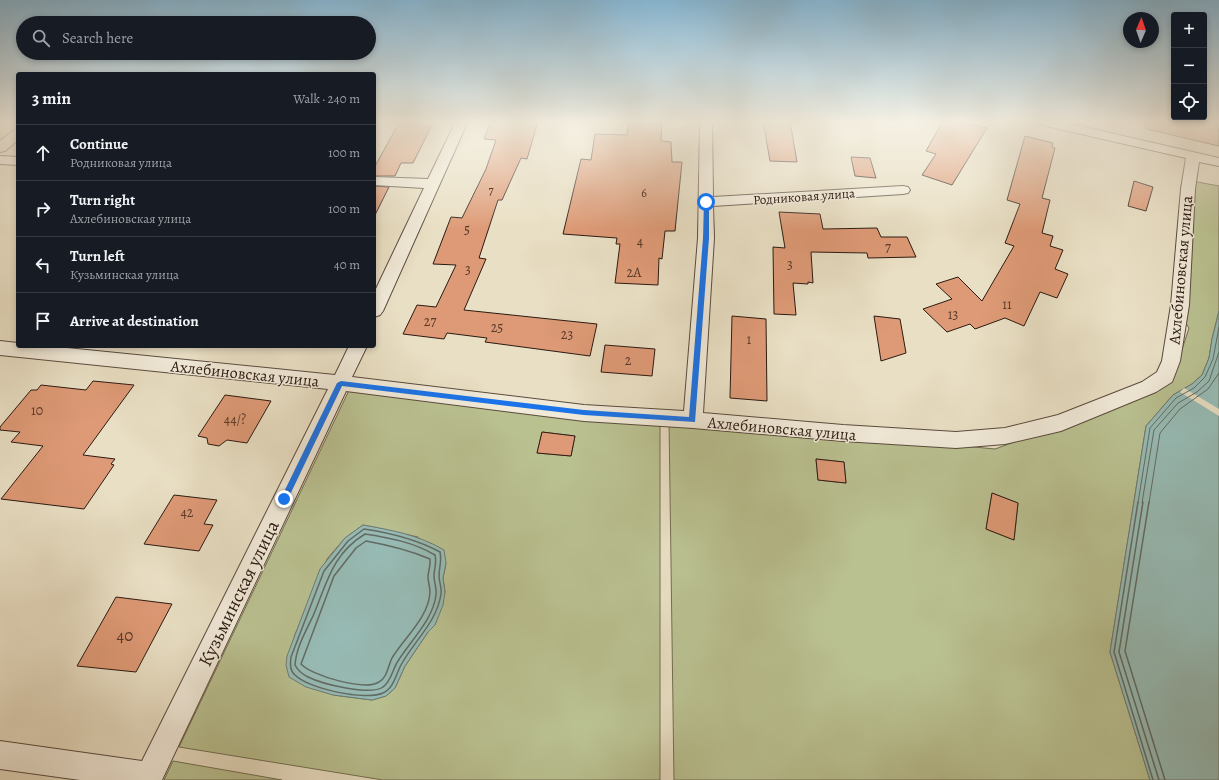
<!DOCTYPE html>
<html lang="en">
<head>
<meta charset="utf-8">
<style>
  body { margin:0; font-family:Alegreya,serif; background:#242831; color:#f1f3f6 }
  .controls { position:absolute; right:12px; top:12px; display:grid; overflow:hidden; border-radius:4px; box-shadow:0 2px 6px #0003 }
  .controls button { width:36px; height:36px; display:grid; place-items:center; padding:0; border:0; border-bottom:1px solid #363941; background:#171b24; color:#f1f3f6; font:20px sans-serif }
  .compass { position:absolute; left:1123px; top:12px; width:36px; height:36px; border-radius:50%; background:#171b24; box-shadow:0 2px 6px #0003; rotate:2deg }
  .stop { position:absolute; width:12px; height:12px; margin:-9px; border:3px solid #1a73e8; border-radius:50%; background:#fff }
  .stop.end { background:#1a73e8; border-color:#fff; box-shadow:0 1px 4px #0008 }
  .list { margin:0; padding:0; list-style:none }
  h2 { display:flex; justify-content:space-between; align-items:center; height:52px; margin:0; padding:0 16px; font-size:17px }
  h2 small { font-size:13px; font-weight:400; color:#9ea1a6 }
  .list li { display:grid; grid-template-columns:26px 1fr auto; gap:12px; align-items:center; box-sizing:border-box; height:56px; padding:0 16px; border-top:1px solid #363941 }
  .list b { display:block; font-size:15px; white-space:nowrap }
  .list p { margin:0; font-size:13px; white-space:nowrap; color:#9ea1a6 }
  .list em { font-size:13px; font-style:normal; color:#9ea1a6 }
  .icon { flex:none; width:22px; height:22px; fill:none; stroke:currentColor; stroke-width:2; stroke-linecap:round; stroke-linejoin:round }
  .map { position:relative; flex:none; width:1219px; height:780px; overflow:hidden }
  .search { position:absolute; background:#171b24; box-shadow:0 2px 6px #0003; left:16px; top:16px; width:360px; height:44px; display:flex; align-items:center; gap:10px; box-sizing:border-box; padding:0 14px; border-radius:22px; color:#9ea1a6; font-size:15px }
  .panel { position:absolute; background:#171b24; box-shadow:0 2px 6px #0003; left:16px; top:72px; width:360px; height:276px; border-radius:4px }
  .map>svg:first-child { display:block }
  .green { fill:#bac191; stroke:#726e52; fill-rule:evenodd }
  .water { fill:#97bcb6; stroke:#6c7b74 }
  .pier { fill:#e9dfc4 }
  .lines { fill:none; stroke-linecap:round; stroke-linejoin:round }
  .shore-far1 { stroke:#616b64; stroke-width:1 }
  .shore { stroke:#616b64; stroke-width:1.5 }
  .building { fill:#de9a76; stroke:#2b1a12 }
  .minor-casing { stroke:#5a4b3e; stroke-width:2 }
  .minor { fill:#f1ead9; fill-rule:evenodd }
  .route { fill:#1a73e8 }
  .labels { text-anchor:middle; stroke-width:3; stroke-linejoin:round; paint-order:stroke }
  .far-number-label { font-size:12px; fill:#583a2b }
  .far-street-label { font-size:13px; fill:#2b1a12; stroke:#f1ead9 }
  .number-label { font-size:14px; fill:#583a2b }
  .street-label { font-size:16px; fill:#2b1a12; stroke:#f1ead9 }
  .near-number-label { font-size:17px; fill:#583a2b }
  .near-street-label { font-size:19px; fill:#2b1a12; stroke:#f1ead9 }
</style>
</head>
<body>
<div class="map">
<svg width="1219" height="780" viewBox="0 0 1219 780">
  <rect width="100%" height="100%" fill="#e9dfc4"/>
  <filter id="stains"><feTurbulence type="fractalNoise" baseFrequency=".005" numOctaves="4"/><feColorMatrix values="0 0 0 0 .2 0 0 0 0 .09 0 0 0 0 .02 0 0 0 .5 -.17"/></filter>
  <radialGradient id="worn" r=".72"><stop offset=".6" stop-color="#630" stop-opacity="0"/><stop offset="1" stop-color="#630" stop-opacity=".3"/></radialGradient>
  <g class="green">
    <path d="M1192,181l27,5v125l-7,28 -3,19 -7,17 -10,9 -19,11 -27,31 -36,226 40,128h-476l-5,-362 326,31 148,-54 37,-39 9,-28 -8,-12zM816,459l28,3 2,21 -28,-3zM992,493l26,10 -4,37 -28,-11z"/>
    <path d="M352,384l308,33v363h-277l-204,-33zM542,432l33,4 -4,20 -34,-3zM363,525l55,12 28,26 -3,15 2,14 -10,33 -7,7 -23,34 -10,22 -9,8 -14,4 -39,-5 -39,-58 33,-78 18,-21z"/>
    <polygon points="173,761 282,780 164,780"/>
  </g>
  <g class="water">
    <polygon points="1219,311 1219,780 1150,780 1110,652 1146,426 1173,395 1192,384 1202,375 1209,358 1212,339"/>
    <path d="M363,525c28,5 56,10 81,25l2,13 -3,15 2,14 -2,13 -8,20 -7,7 -23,34 -10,22 -9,8 -14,4 -39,-5 -27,-8 -17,-10 -3,-12 1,-9 33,-87 25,-31z"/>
  </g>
  <polygon class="pier" points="1184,388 1219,409 1219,416 1180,392"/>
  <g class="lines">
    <g class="shore-far1">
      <polyline points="1138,503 1150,428 1176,398 1194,388 1205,377 1213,359 1219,327"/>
      <polyline points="1142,503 1154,430 1178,403 1197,392 1209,381 1219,352"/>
      <polyline points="1149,503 1160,433 1180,409 1208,389 1219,373"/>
    </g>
    <g class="shore">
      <polyline points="1138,502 1114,652 1153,780"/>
      <polyline points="1143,502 1119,652 1159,780"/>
      <polyline points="1149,502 1125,651 1165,780"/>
      <path d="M364,529c27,4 52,10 76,23 2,9 -1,16 -1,24 0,6 3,12 2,18 -4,28 -27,47 -40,71 -5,9 -7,23 -18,28 -17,8 -76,-4 -89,-19 -4,-4 -4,-11 -3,-17l33,-86 24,-30z"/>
      <path d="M365,534c25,4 48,8 70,21 2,8 -1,14 -1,21 0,6 3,13 2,19 -3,25 -25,45 -38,66 -5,7 -7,21 -15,26 -13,9 -61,-3 -75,-10 -6,-3 -10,-6 -13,-12 1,-17 11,-34 18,-49 14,-33 19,-62 52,-82z"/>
      <path d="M366,541c22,4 43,9 64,18 1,7 -2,12 -2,18 0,5 2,10 2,15 -1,25 -26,46 -38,66 -4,8 -5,20 -13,24 -14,9 -67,-6 -78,-18l33,-88 22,-28z"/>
    </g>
  </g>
  <g class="building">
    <polygon points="400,121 434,121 413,163 401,163 395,176 374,176 374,168"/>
    <polygon points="491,121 538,121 527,159 521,158 502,200 498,200 479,258 486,259 464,310 597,324 590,356 485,342 487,338 447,333 444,339 403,334 417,305 436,307 456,265 433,264 451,217 462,218 486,169 496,140 484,139"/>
    <polygon points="629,121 662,121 661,141 671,142 672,162 682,162 675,231 665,231 662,259 659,258 658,285 615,283 620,244 616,244 617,238 563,234 581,159 591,160 595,134 627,135"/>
    <polygon points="763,121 790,121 797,162 770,161"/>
    <polygon points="943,121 960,121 987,128 952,185 922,175 936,154 926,151"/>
    <polygon points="1146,121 1217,121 1219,132 1219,146 1146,129"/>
    <polygon points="1025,136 1053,143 1052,147 1055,148 1042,198 1050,200 1042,233 1053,236 1050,246 1063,250 1055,269 1068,274 1057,298 1040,292 1024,326 1005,318 975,329 970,324 947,332 923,309 952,299 936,284 958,277 982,301 1014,246 1005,243 1020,204 1007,200"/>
    <polygon points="851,157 870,158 876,178 855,176"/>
    <polygon points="1134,181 1153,187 1146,211 1128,206"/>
    <polygon points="374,186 389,187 374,217"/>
    <polygon points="779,212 820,214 823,229 877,228 881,237 907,237 916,257 868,258 867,253 811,252 813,283 808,282 808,284 793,283 796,315 774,314 773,247 785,248"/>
    <polygon points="732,316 766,319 767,401 730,398"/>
    <polygon points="874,316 900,319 906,353 881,361"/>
    <polygon points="605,345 655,349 652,376 601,372"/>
    <polygon points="93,381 134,385 83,455 115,459 111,464 114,465 84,509 1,499 43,446 11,442 20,432 0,430 0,427 31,390 37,390 41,385 86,390"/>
    <polygon points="225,395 271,401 247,443 227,440 219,446 208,444 207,438 198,436"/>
    <polygon points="542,432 575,436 571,456 537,453"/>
    <polygon points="816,459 844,462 846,483 818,480"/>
    <polygon points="992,493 1018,503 1014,540 986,529"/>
    <polygon points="174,495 217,500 204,524 213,525 199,551 144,544"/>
    <polygon points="116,597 172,604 136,672 77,666"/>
  </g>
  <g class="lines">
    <defs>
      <g id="minor">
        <polygon points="456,121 468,121 383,311 380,315 374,317 374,293 424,188 374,185 374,177 428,179"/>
        <polygon points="700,121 712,121 713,197 903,186 908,187 910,190 908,193 903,194 713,206 714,238 703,413 843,425 956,432 1005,428 1058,415 1142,382 1157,372 1162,361 1171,305 1181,189 1186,158 1037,124 1036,121 1058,121 1219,158 1219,166 1199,162 1195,189 1189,305 1180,361 1174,377 1172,382 1156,392 1061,431 1005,444 956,448 843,441 693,428 584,421 346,391 162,780 80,780 0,769 0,741 142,761 328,389 0,355 0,341 18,343 18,346 47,346 335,375 349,346 367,346 352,377 584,405 684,411 698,238"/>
        <polygon points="18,130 18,140 5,151 0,152 0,141 13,131"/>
        <polygon points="0,156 18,157 18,165 0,164"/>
      </g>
    </defs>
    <use href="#minor" class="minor-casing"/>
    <use href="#minor" class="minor"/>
  </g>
  <linearGradient id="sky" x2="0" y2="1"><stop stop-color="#87b7d4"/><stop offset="0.53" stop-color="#f5f1e4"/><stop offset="1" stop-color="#f5f1e4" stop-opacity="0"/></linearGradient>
  <rect width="1219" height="230" fill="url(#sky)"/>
  <polygon class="route" points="706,200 709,202 709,238 695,422 584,415 342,386 287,501 282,501 282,496 337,383 341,381 584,410 689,417 703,238 704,202"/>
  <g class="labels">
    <g class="far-number-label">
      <text x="491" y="194">7</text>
      <text x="644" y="197">6</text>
    </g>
    <g class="far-street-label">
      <text transform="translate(804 196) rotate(-4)" y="5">Родниковая улица</text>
    </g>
    <g class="number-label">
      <text x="467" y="234">5</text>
      <text x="640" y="246">4</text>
      <text x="888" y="252">7</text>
      <text x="790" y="269">3</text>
      <text x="468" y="274">3</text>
      <text x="634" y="277">2А</text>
      <text x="1007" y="309">11</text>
      <text x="953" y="319">13</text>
      <text x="430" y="326">27</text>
      <text x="497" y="332">25</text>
      <text x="567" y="339">23</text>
      <text x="749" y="344">1</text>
      <text x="628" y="365">2</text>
      <text x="37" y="415">10</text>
      <text x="235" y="424">44/?</text>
      <text x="187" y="517">42</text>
    </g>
    <g class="street-label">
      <text transform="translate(1180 270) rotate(-85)" y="6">Ахлебиновская улица</text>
      <text transform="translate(245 373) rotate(6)" y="6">Ахлебиновская улица</text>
      <text transform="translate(782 428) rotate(5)" y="6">Ахлебиновская улица</text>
    </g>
    <g class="near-number-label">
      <text x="125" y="641">40</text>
    </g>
    <g class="near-street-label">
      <text transform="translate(238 593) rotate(-64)" y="7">Кузьминская улица</text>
    </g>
  </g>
  <rect width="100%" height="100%" filter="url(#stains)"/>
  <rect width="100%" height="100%" fill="url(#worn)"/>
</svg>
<div class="controls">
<button>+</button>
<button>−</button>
<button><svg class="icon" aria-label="locate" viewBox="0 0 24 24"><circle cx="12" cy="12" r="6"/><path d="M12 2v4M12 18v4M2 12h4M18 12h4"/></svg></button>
</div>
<svg class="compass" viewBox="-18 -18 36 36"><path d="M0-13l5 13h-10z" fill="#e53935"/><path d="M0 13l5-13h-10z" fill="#9ea1a6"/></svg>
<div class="stop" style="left:706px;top:202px"></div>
<div class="stop end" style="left:284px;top:499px"></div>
<div class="search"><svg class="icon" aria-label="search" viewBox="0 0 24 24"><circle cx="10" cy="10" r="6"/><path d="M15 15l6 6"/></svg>Search here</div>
<section class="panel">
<h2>3 min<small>Walk · 240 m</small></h2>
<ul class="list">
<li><svg class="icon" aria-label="ahead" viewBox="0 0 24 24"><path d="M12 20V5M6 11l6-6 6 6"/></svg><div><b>Continue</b><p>Родниковая улица</p></div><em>100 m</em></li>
<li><svg class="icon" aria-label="right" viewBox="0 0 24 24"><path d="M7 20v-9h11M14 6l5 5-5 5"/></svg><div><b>Turn right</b><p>Ахлебиновская улица</p></div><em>100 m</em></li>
<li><svg class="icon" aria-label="left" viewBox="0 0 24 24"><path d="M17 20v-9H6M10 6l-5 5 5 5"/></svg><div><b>Turn left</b><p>Кузьминская улица</p></div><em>40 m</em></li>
<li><svg class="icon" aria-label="arrive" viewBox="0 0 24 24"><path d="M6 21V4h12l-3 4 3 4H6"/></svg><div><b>Arrive at destination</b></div></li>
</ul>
</section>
</div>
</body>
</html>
